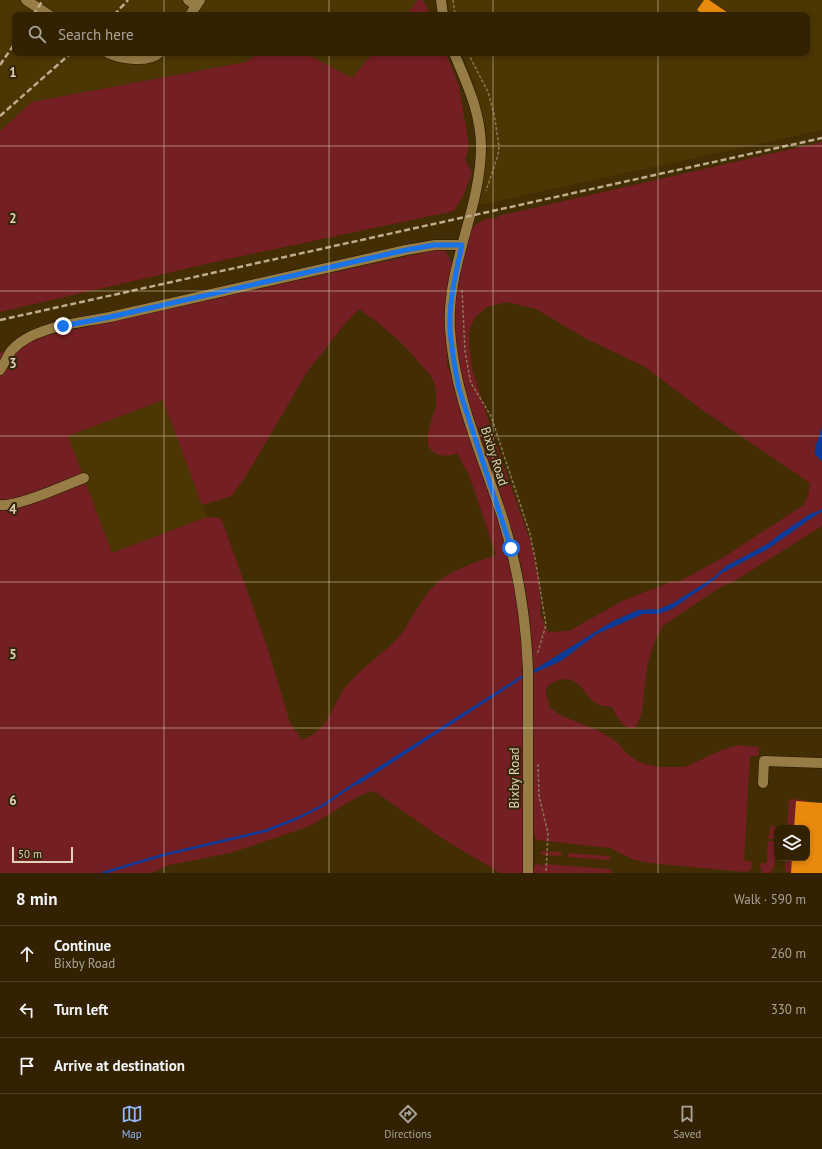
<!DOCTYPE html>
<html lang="en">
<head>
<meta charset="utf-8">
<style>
  body { margin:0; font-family:"PT Sans",sans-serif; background:#3d2f11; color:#f1f3f6 }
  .controls { position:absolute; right:12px; bottom:12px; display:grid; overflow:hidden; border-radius:8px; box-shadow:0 2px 6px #0003 }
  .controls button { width:36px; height:36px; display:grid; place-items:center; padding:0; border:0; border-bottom:1px solid #4d3f24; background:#322202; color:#f1f3f6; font:20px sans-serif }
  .scale { position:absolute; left:12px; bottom:10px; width:61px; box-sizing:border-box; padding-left:4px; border:2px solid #e2d3b8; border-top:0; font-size:11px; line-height:14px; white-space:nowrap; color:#e2d3b8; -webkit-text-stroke:3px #332609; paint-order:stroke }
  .stop { position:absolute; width:12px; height:12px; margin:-9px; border:3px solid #1a73e8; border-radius:50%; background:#fff }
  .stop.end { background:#1a73e8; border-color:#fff; box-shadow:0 1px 4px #0008 }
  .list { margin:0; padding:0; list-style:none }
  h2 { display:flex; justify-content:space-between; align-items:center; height:52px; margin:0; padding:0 16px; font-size:17px }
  h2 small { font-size:13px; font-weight:400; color:#a8a499 }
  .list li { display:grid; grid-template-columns:26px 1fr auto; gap:12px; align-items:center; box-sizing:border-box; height:56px; padding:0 16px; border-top:1px solid #4d3f24 }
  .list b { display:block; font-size:15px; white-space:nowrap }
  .list p { margin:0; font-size:13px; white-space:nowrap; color:#a8a499 }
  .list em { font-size:13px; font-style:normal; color:#a8a499 }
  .icon { flex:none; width:22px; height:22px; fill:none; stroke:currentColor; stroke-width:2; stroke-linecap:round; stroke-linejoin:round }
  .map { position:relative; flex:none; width:822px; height:873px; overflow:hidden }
  .search { position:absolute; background:#322202; box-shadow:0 2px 6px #0003; left:12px; right:12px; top:12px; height:44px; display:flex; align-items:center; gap:10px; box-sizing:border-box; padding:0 14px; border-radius:8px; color:#a8a499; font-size:15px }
  .sheet { height:220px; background:#322202 }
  nav { display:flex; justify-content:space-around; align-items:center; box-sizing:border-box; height:56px; border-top:1px solid #4d3f24; background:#322202; font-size:11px; color:#a8a499 }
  nav a { display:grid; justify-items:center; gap:2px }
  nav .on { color:#92b7fd }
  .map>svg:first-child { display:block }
  .built { fill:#4c3604 }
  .green { fill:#741f23; fill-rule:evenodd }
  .water { fill:#0d3a99 }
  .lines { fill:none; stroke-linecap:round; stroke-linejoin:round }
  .stream { stroke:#0d3a99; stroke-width:2.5 }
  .building { fill:#ea8a0d }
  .minor-casing { stroke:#241700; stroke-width:11 }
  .path { stroke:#8a7854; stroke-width:1.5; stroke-dasharray:3 2; stroke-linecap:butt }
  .minor { stroke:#977c46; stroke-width:10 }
  .rail { stroke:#bdad8e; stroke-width:2.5; stroke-dasharray:6 3; stroke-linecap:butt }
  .route { stroke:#1a73e8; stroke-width:5 }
  .grid { fill:none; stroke:#e2d3b8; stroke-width:1; stroke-opacity:0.55 }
  .labels { text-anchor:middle; stroke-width:4; stroke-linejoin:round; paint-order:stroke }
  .street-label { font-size:13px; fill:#e2d3b8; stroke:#332609 }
  .grid-label { font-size:13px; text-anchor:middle; font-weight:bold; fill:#e2d3b8; stroke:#332609; stroke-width:4; stroke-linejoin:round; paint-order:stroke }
</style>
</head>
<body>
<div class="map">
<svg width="822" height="873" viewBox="0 0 822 873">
  <rect width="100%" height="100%" fill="#422e02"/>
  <g class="built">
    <polygon points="0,0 418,0 406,15 15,15 15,53 259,53 246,62 32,102 0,131"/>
    <polygon points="448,0 822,0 822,130 480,205 486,165 487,131 471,74 461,53 807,53 807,15 449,15"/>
    <polygon points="305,53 373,53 352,78"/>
    <polygon points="163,400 207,517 112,553 68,436"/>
  </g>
  <g class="green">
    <polygon points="418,0 423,0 431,15 406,15"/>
    <polygon points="259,53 305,53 352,78 373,53 446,53 459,86 469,146 465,160 472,173 463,196 454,211 228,259 0,312 0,131 32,102 246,62"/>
    <path d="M822,142v285l-6,18 -1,9 7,8v64l-84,53 -19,9 -55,37c-12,17 -17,38 -19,59 -2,16 -1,30 -10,44 -12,2 -18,-11 -23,-21 -5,-1 -10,-1 -15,-3 -13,-8 -18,-30 -37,-24 -7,2 -11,4 -15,10l5,18 10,7 39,16 18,11 10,12 12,8 19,5h27l39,-18 16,-4 23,3 -4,1 -1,7h-8l-6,104 8,2 -1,8 -6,2 -95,-9 -16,-3 -24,-12 -73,-8 -6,-11 1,-155 29,-13 36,-27 46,-20h15l14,-5 50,-36 46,-24 48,-34 -30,16 -17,12 -43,23 -13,12 -40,25 -14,6 -21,1 -25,11 -81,50 -4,-69 -11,-57 -50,-148 -11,-49 -2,-41 4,-26 12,-52c6,-5 17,-13 26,-10l2,-3zM507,302l29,7 49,29 60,29 56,42 109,74 -2,13 -4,6 1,2 -81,53 -44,24 -5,2 1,-3 -52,20 -55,31 -21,1 -8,-19 1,-8 -2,-25 -8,-37 -40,-113 -19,-62 -3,-24v-13l6,-14 12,-10z"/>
    <path d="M436,250l10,1 6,12 -5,33v68l58,178 14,69 4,64v198h-23l-60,-36 -66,-46 -15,5 -49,30 -80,27 -61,12 -18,8h-151v-520l40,-16zM359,309c24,17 45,34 63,57 4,4 9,9 11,14 3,7 4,16 3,24 -1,13 -19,42 1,50 8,3 13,2 20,-1l12,22 27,80c-22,8 -45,14 -62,31 -16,15 -23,38 -38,54 -17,17 -37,29 -51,48 -16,22 -14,40 -43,52l-12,-17 -23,-77 -46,-128 -14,-1 -95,36 -44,-117 95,-36 39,105 30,-9 19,-28 56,-96 37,-47z"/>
    <polygon points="790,799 806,800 806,802 796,801 794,827 787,827 789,800"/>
    <polygon points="771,825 776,827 775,839 768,839"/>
    <polygon points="768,841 774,841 774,846 776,847 774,868 770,873 763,873 761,870 760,865 762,863 767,863"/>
    <polygon points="542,851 561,852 561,856 542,855 540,853"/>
    <polygon points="568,853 608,856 611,859 609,860 568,857"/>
    <polygon points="785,858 792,858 791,873 785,871"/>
    <polygon points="539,863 541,867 544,864 609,869 613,873 533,873 534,866"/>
  </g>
  <g class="water">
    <polygon points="822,427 822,462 815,454 816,445"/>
    <polygon points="813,512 816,515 768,549 722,573 713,581 672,609 658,614 643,614 597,634 561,661 532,674 532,671 613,621 638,610 659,609 673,603 713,578 726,566 769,543 780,534"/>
    <polygon points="518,678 518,681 358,785 355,782"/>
  </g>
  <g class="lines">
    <g class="stream">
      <polyline points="812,516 822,510"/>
      <polyline points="516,680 526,675"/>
      <polyline points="103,873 163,855 265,831 298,818 322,806 359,781"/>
    </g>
  </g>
  <g class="building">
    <polygon points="704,0 709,0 731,15 704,15 697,10"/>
    <polygon points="796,801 822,803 822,873 791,873 792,858 807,858 807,828 794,828"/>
  </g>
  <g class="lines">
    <defs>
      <g id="minor">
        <polyline points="26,0 49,15"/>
        <polyline points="188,0 196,6"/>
        <polyline points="441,0 443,15"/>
        <polyline points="190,15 200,0"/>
        <path d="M108,53c12,6 40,10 51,0"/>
        <path d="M454,53c13,31 27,60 27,94 0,62 -35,120 -31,182 4,65 32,126 52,187 16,51 24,101 26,154v203"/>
        <path d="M0,370c4,-6 7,-13 11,-19 21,-25 69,-28 99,-34l296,-67 29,-5h27"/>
        <path d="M0,505c18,2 65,-20 84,-27"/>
        <polyline points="763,783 764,761 822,763"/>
      </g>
    </defs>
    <use href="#minor" class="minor-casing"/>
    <g class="path">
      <polyline points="453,0 455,15"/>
      <polyline points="468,53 488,92 494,114 499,146 498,155 486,191"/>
      <polyline points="462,290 465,351 469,374 471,383 491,416 530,534 535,558 546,625 537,655"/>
      <polyline points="538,764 539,796 548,833 546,873"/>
    </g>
    <use href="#minor" class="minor"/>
    <g class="rail">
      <polyline points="33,15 43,0"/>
      <polyline points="114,15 128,0"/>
      <polyline points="0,65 15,43"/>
      <polyline points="0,116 71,53"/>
      <polyline points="0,320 822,138"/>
    </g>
  </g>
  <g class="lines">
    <path class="route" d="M63,326l47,-9 296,-67 28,-5h28c-6,27 -13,55 -12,83 1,20 5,41 9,61l52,159"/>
  </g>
  <path class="grid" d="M164,0v15M329,0v15M493,0v15M658,0v15M164,53v820M329,53v820M493,53v820M658,53v820M0,146h822M0,291h822M0,436h822M0,582h822M0,728h822"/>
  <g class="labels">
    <g class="street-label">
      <text transform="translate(495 456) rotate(72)" y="5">Bixby Road</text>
      <text transform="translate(514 778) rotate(-90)" y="5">Bixby Road</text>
    </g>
  </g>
  <g class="grid-label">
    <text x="13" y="77">1</text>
    <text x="13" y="223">2</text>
    <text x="13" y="368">3</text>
    <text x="13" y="514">4</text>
    <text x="13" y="659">5</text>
    <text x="13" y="805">6</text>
  </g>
</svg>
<div class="controls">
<button><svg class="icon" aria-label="layers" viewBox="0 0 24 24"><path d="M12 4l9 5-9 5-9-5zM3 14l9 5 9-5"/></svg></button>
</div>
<div class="scale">50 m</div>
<div class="stop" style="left:511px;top:548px"></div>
<div class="stop end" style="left:63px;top:326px"></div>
<div class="search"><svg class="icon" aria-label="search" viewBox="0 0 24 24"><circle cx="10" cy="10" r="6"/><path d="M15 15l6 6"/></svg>Search here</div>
</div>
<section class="sheet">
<h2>8 min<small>Walk · 590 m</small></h2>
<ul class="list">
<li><svg class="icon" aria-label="ahead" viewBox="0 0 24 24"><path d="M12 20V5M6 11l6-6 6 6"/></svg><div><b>Continue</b><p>Bixby Road</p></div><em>260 m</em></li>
<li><svg class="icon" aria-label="left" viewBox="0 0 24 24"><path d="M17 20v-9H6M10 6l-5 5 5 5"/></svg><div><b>Turn left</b></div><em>330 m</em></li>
<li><svg class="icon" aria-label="arrive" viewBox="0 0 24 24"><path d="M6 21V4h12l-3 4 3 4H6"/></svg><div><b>Arrive at destination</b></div></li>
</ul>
</section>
<nav>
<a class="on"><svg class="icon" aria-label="map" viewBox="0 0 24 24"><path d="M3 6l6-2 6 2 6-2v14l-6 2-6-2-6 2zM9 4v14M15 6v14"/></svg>Map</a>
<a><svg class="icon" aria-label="directions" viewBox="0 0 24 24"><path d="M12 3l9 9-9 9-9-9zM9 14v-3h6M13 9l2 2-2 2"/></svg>Directions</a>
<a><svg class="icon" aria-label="saved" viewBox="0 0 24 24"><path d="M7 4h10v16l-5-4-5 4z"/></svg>Saved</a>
</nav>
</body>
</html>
